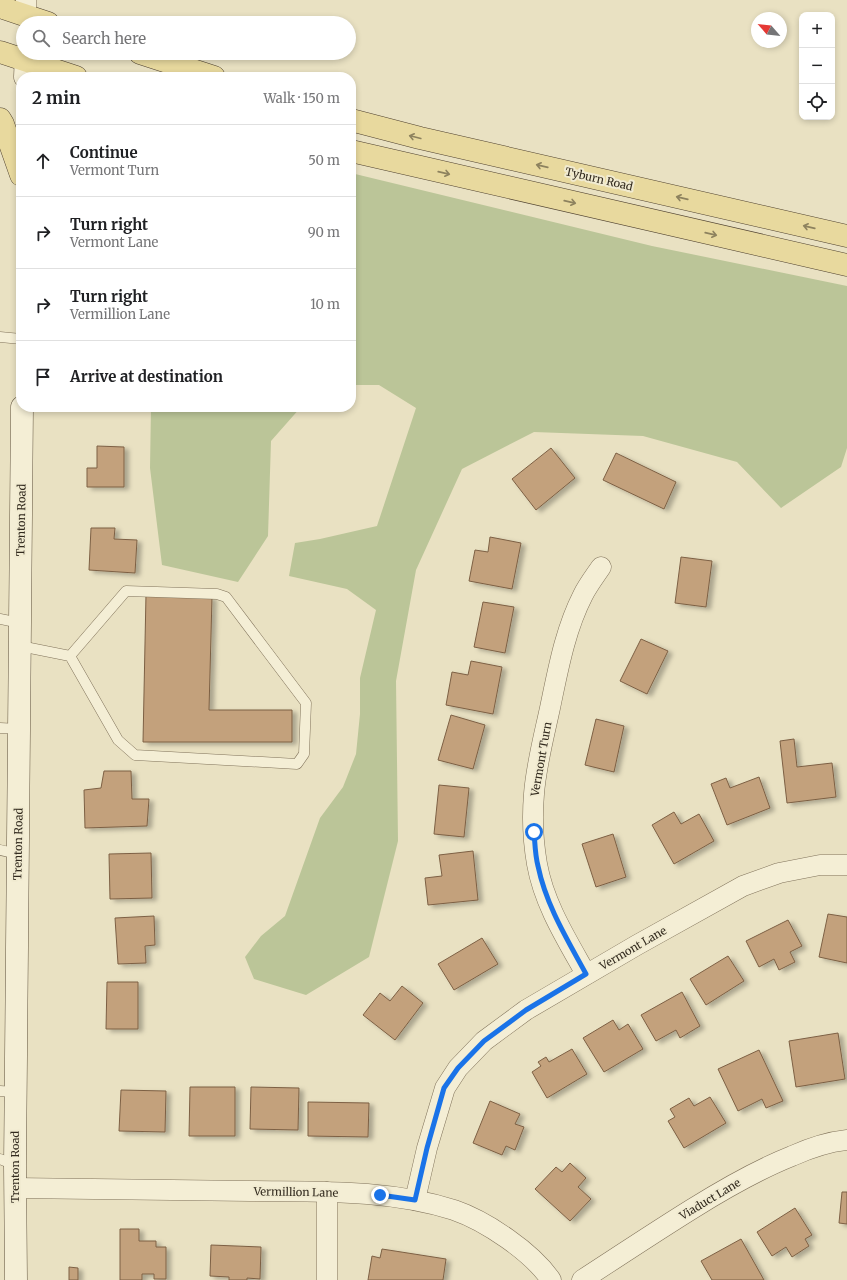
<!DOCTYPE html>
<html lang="en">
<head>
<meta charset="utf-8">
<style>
  body { margin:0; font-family:Merriweather,serif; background:#f2f2f2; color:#202124 }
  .controls { position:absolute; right:12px; top:12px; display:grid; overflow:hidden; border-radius:8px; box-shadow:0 2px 6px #0003 }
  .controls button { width:36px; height:36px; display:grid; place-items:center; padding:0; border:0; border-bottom:1px solid #e0e0e0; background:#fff; color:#202124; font:20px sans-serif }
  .compass { position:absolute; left:751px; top:12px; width:36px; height:36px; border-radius:50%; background:#fff; box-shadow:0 2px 6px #0003; rotate:298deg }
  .stop { position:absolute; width:12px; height:12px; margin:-9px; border:3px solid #1a73e8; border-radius:50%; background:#fff }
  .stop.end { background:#1a73e8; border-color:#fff; box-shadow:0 1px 4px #0008 }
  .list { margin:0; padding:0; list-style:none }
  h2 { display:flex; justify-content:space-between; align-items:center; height:52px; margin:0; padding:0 16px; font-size:17px }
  h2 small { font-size:13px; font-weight:400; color:#757577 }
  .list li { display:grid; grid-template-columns:26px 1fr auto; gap:12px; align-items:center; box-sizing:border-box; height:72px; padding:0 16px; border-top:1px solid #e0e0e0 }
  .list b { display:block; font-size:15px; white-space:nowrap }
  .list p { margin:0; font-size:13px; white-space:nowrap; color:#757577 }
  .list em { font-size:13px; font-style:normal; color:#757577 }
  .icon { flex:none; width:22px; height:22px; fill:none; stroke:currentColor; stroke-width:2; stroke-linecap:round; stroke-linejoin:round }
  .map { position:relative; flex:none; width:847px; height:1280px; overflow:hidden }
  .search { position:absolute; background:#fff; box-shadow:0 2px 6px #0003; left:16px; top:16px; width:340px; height:44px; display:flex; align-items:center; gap:10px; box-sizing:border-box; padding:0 14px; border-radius:22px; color:#757577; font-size:15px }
  .panel { position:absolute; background:#fff; box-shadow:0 2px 6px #0003; left:16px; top:72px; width:340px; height:340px; border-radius:16px }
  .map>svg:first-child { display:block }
  .green { fill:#bbc598 }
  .building { fill:#c3a17c; stroke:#7d6044; filter:url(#shadow) }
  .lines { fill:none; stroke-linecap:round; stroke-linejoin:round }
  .service-casing { stroke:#81735b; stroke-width:11 }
  .minor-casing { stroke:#81735b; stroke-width:21 }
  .secondary-casing { stroke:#62543f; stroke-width:23 }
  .primary-casing { stroke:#4f412f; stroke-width:23 }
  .service { stroke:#f4eed5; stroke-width:10 }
  .minor { stroke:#f4eed5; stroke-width:20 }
  .secondary { stroke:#f4eed5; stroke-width:22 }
  .primary { stroke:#e8d99e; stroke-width:22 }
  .oneway { stroke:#8d825e }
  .route { stroke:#1a73e8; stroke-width:5 }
  .labels { text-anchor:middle; stroke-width:4; stroke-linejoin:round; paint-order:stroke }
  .street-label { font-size:11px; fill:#322a1e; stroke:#f1ebd1 }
</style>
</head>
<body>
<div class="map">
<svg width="847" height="1280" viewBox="0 0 847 1280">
  <defs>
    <filter id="shadow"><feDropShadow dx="4.5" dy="2.5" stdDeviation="2" flood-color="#0004"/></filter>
  </defs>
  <rect width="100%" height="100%" fill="#e9e1c2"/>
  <g class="green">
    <polygon points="351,173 652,246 847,286 847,448 841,467 781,508 737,462 643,436 534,432 462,469 416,570 396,681 398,841 369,957 306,995 254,979 245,957 261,936 285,916 320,818 343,787 356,754 360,714 360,678 376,610 347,589 289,576 295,543 320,539 377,526 416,408 379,385 351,385"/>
    <polygon points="151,407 301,407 271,441 268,536 238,582 162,565 150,468"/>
  </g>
  <g class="building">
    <polygon points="97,446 124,447 124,487 87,487 87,468 97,468"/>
    <polygon points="551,448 575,478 536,510 512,479"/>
    <polygon points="616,453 676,482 664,509 603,480"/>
    <polygon points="91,528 115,528 114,539 137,540 135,573 89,570"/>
    <polygon points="490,537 521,543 512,589 469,581 475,550 488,552"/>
    <polygon points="681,557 712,561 706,607 675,603"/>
    <polygon points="146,594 212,597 209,710 292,710 292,742 143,742"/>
    <polygon points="483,602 514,607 505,653 474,647"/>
    <polygon points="641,639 668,651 647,694 620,681"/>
    <polygon points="471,661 502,667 493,714 446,705 452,672 468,675"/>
    <polygon points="451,715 485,725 473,769 438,760"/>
    <polygon points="596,719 624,726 614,772 585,765"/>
    <polygon points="794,739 797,767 832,763 836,797 787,803 780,741"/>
    <polygon points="104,771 131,771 132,799 149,799 147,826 85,828 84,790 101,788"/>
    <polygon points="759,777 770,808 727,825 711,784 726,778 730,788"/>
    <polygon points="439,785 469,788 464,837 434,834"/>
    <polygon points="674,812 681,824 699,814 714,841 674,864 652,825"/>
    <polygon points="613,834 626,877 596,887 582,844"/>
    <polygon points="473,851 478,900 428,905 425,878 442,876 439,855"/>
    <polygon points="151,853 152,898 110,899 109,854"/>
    <polygon points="828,914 847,917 847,963 819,957"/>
    <polygon points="154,916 155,945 145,946 146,963 118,964 115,918"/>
    <polygon points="788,920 802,946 790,952 795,962 779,970 774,959 759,967 746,941"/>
    <polygon points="482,938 498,964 454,990 438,964"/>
    <polygon points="728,956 744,981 706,1005 690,979"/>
    <polygon points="107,982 138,982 138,1029 106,1029"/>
    <polygon points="402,986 423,1003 395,1040 363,1015 380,993 390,1001"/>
    <polygon points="682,992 700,1026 680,1038 676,1030 656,1041 641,1015"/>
    <polygon points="613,1020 619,1030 628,1024 643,1049 604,1072 583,1038"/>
    <polygon points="838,1033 845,1079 796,1087 789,1041"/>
    <polygon points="572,1049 587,1074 547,1098 532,1072 541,1066 538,1062 546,1057 549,1062"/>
    <polygon points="759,1050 783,1101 766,1108 762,1099 738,1111 718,1069"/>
    <polygon points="190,1087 235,1087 235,1136 189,1136"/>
    <polygon points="251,1087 299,1088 298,1130 250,1129"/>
    <polygon points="121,1090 166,1091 165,1132 119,1131"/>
    <polygon points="710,1097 726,1123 684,1148 668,1121 675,1117 670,1109 689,1098 694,1106"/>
    <polygon points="490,1101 520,1114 515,1124 524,1127 515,1150 506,1146 502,1155 473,1143"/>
    <polygon points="308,1102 369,1103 368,1137 308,1136"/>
    <polygon points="570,1163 586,1178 578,1187 591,1199 570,1221 535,1189 556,1167 562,1172"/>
    <polygon points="842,1192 847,1192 847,1224 839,1223"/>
    <polygon points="795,1208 812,1235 805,1239 809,1246 792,1257 786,1247 772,1256 757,1232"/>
    <polygon points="120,1229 139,1229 139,1241 156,1241 156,1247 166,1247 166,1279 154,1279 154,1274 142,1274 142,1280 120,1280"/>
    <polygon points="741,1239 764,1280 712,1280 701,1261"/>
    <polygon points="211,1245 261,1247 260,1279 247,1278 247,1280 229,1280 229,1277 210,1276"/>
    <polygon points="382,1249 446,1259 443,1280 368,1280 372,1256 380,1258"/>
    <polygon points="69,1267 78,1268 78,1280 69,1280"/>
  </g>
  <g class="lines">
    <defs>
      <g id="service">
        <polyline points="0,337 21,339"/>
        <polyline points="0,619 20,623"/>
        <polyline points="20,646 70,656 118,740 135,755 297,764 304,754 306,703 226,597 217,594 126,591 70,656"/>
        <polyline points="0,728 19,729"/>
        <polyline points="0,850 18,854"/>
        <polyline points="0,1091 15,1092"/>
        <polyline points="0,1159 15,1165"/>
      </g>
      <g id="minor">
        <polyline points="26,16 26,0"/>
        <path d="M586,974c-19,-34 -42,-70 -49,-110 -4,-23 -5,-47 -3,-70 2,-28 10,-58 16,-86 8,-38 15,-78 33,-113 5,-10 12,-19 18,-28"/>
        <path d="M15,1188c78,1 157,2 235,3 68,1 138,-2 204,19 32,11 78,42 97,70"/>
        <polyline points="415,1200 427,1148 445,1088 458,1068 484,1041 526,1010 637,945 743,886 779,873 820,865 847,865"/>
        <polyline points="327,1280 327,1192"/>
        <path d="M582,1280c37,-24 73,-48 110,-71 32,-20 65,-39 100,-53 18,-8 35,-14 55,-16"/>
      </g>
      <g id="secondary">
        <polyline points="25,77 26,53"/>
        <polyline points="16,1280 15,1165 22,407"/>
      </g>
      <g id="primary">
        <polyline points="0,7 48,23"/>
        <polyline points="0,52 76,77"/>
        <polyline points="140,53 214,77"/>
        <polyline points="0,119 3,124 21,175"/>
        <polyline points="351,120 420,138 847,236"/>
        <polyline points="351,151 847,265"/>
      </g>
    </defs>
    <use href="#service" class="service-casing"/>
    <use href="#minor" class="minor-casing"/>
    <use href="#secondary" class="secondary-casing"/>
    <use href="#primary" class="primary-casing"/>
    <use href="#service" class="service"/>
    <use href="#minor" class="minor"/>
    <use href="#secondary" class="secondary"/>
    <use href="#primary" class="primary"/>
  </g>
  <defs><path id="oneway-shaft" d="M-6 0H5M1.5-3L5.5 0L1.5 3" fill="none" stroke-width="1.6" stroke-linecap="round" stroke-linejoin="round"/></defs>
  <g class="oneway">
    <use href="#oneway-shaft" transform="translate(415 137) rotate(-166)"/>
    <use href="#oneway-shaft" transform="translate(542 166) rotate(-167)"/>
    <use href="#oneway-shaft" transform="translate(444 173) rotate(13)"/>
    <use href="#oneway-shaft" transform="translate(682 198) rotate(-167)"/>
    <use href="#oneway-shaft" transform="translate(570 202) rotate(13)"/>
    <use href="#oneway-shaft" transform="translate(809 227) rotate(-167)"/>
    <use href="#oneway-shaft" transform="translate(711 234) rotate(13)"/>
  </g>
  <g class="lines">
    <path class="route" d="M380,1195l35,5 12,-52 17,-60 14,-20 26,-27 42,-31 60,-36c-19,-35 -40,-69 -48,-108 -3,-11 -3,-23 -4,-34"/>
  </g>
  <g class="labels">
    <g class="street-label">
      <text transform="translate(599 179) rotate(13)" y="4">Tyburn Road</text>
      <text transform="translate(21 520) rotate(-89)" y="4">Trenton Road</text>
      <text transform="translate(541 759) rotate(-80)" y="4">Vermont Turn</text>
      <text transform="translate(18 844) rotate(-89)" y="4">Trenton Road</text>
      <text transform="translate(633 948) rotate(-30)" y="4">Vermont Lane</text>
      <text transform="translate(15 1167) rotate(-90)" y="4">Trenton Road</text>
      <text transform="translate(296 1192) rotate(1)" y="4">Vermillion Lane</text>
      <text transform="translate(710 1199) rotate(-31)" y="4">Viaduct Lane</text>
    </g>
  </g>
</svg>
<div class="controls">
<button>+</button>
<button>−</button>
<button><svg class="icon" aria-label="locate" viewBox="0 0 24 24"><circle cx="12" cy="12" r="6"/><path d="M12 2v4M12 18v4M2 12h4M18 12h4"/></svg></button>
</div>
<svg class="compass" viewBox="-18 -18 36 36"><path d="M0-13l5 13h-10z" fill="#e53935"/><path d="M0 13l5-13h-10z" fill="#757577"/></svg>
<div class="stop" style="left:534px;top:832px"></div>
<div class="stop end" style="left:380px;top:1195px"></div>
<div class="search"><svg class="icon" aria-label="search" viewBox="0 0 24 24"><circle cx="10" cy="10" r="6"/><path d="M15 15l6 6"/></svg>Search here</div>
<section class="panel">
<h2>2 min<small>Walk · 150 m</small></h2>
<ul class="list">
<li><svg class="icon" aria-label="ahead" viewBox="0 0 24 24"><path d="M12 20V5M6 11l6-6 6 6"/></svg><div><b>Continue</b><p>Vermont Turn</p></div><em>50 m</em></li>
<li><svg class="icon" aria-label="right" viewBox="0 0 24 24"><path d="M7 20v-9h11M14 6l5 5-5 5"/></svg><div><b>Turn right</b><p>Vermont Lane</p></div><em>90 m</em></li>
<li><svg class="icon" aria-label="right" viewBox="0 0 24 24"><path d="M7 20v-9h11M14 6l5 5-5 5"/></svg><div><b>Turn right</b><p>Vermillion Lane</p></div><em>10 m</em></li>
<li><svg class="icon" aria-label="arrive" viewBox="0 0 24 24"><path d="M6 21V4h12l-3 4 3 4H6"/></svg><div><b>Arrive at destination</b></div></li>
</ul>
</section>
</div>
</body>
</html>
